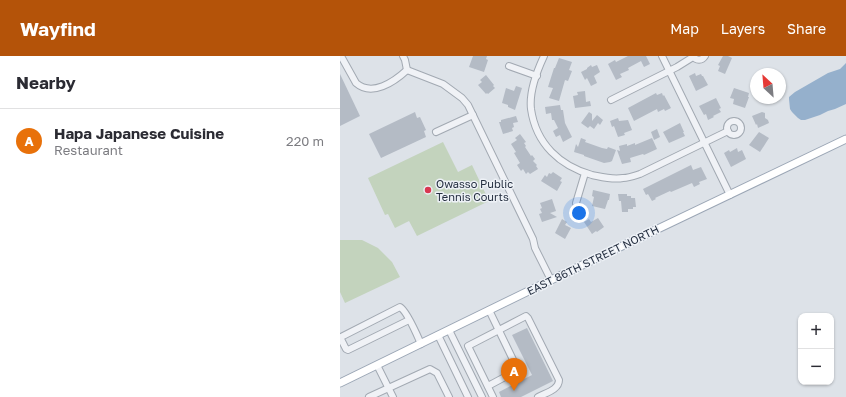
<!DOCTYPE html>
<html lang="en">
<head>
<meta charset="utf-8">
<style>
  body { margin:0; font-family:"Golos Text",sans-serif; background:#f2f2f3; color:#2b2b33 }
  .controls { position:absolute; right:12px; bottom:12px; display:grid; overflow:hidden; border-radius:8px; box-shadow:0 1px 3px #0004 }
  .controls button { width:36px; height:36px; display:grid; place-items:center; padding:0; border:0; border-bottom:1px solid #e1e1e2; background:#fff; color:#2b2b33; font:20px sans-serif }
  .compass { position:absolute; left:410px; top:12px; width:36px; height:36px; border-radius:50%; background:#fff; box-shadow:0 1px 3px #0004; rotate:334deg }
  .you { position:absolute; left:239px; top:157px; width:14px; height:14px; margin:-10px; border:3px solid #fff; border-radius:50%; background:#1a73e8; box-shadow:0 0 0 6px #1a73e833 }
  .badge { display:grid; place-items:center; width:26px; height:26px; border-radius:50%; background:#b45309; color:#fff; font-size:13px; font-weight:700 }
  .pin { position:absolute; translate:-50% -33px; filter:drop-shadow(0 1px 2px #0008) }
  .pin::after { content:''; position:absolute; top:21px; width:14px; height:12px; background:inherit; clip-path:polygon(0 0,100% 0,50% 100%) }
  .list { margin:0; padding:0; list-style:none }
  h2 { display:flex; justify-content:space-between; align-items:center; height:52px; margin:0; padding:0 16px; font-size:17px }
  h2 small { font-size:13px; font-weight:400; color:#7c7c81 }
  .list li { display:grid; grid-template-columns:26px 1fr auto; gap:12px; align-items:center; box-sizing:border-box; height:64px; padding:0 16px; border-top:1px solid #e1e1e2 }
  .list b { display:block; font-size:15px; white-space:nowrap }
  .list p { margin:0; font-size:13px; white-space:nowrap; color:#7c7c81 }
  .list em { font-size:13px; font-style:normal; color:#7c7c81 }
  .map { position:relative; flex:none; width:506px; height:341px; overflow:hidden }
  header { display:flex; align-items:center; gap:24px; box-sizing:border-box; height:56px; padding:0 20px; background:#b45309; color:#fff }
  header strong { font-size:19px }
  nav { display:flex; gap:22px; margin-inline-start:auto; font-size:14px }
  main { display:flex }
  aside { flex:1; background:#fff }
  .map>svg:first-child { display:block }
  .green { fill:#c3d3bd }
  .water { fill:#95b0cc }
  .building { fill:#b4bbc5 }
  .lines { fill:none; stroke-linecap:round; stroke-linejoin:round }
  .minor-casing { stroke:#a2a9b2; stroke-width:8 }
  .major-casing { stroke:#9ba6b5; stroke-width:9 }
  .minor { stroke:#f0f2f6; stroke-width:6 }
  .major { stroke:#fff; stroke-width:7 }
  .poi-dot { fill:#d93751; stroke:#edf1f6; stroke-width:1.5 }
  .labels { text-anchor:middle; stroke-width:3; stroke-linejoin:round; paint-order:stroke }
  .poi-label { font-size:11px; fill:#252f40; stroke:#edf1f6; text-anchor:start }
  .street-label { font-size:11px; fill:#252f40; stroke:#edf1f6 }
</style>
</head>
<body>
<header>
<strong>Wayfind</strong>
<nav><a>Map</a><a>Layers</a><a>Share</a></nav>
</header>
<main>
<aside>
<h2>Nearby<small></small></h2>
<ul class="list">
<li><span class="badge" style="background:#e8710a">A</span><div><b>Hapa Japanese Cuisine</b><p>Restaurant</p></div><em>220 m</em></li>
</ul>
</aside>
<div class="map">
<svg width="506" height="341" viewBox="0 0 506 341">
  <rect width="100%" height="100%" fill="#dde2e8"/>
  <g class="green">
    <polygon points="103,86 118,116 132,109 149,145 77,180 69,165 55,172 48,158 45,159 28,122"/>
    <polygon points="0,184 22,184 38,192 52,206 60,221 5,247 0,236"/>
  </g>
  <polygon class="water" points="506,7 506,48 495,53 488,55 480,59 465,64 461,64 458,62 452,56 450,53 449,43 449,41 455,36 488,17 500,13"/>
  <g class="building">
    <polygon points="133,0 147,0 146,3 148,4 144,16 129,11"/>
    <polygon points="288,0 306,0 310,8 304,11 301,5 288,12 289,14 280,18 282,21 276,24 268,8 275,4 276,6"/>
    <polygon points="383,0 388,0 392,2 385,18 378,15 380,10 378,9"/>
    <polygon points="219,2 232,6 229,14 232,15 228,25 225,24 219,45 209,42 213,32 208,31 214,12 215,12"/>
    <polygon points="251,9 252,11 257,9 260,16 254,20 257,27 251,30 247,22 245,24 241,16 247,13 247,12"/>
    <polygon points="355,17 356,20 361,18 362,20 363,20 368,29 356,35 349,20"/>
    <polygon points="0,18 20,60 0,70"/>
    <polygon points="146,19 154,29 153,30 155,32 148,38 147,37 146,38 138,29 142,26 140,24"/>
    <polygon points="176,30 182,32 175,54 168,51 168,49 162,47 166,32 174,35"/>
    <polygon points="394,32 409,37 408,41 409,41 405,52 393,48 394,43 390,42"/>
    <polygon points="245,35 246,46 250,45 251,50 235,52 233,40 238,39 237,36"/>
    <polygon points="316,37 317,39 322,37 323,40 324,39 331,52 325,55 324,53 318,56 317,53 294,65 288,52"/>
    <polygon points="376,42 381,52 379,53 381,56 373,60 374,61 368,64 366,58 364,59 359,50"/>
    <polygon points="220,49 221,54 223,54 225,67 232,81 223,86 220,79 216,81 213,75 218,72 214,64 212,64 211,57 206,58 205,51"/>
    <polygon points="75,56 77,62 80,61 86,74 84,75 86,81 41,102 29,78"/>
    <polygon points="249,56 252,58 252,65 257,59 263,64 260,69 258,67 254,73 250,70 248,72 241,67"/>
    <polygon points="422,56 425,57 425,62 428,64 429,67 418,72 417,68 416,69 412,60"/>
    <polygon points="176,60 178,66 173,67 174,71 172,72 173,75 163,78 159,66 161,66 161,64"/>
    <polygon points="278,62 279,65 288,64 292,74 284,77 285,79 278,81 274,70 272,71 270,65"/>
    <polygon points="340,67 344,76 343,76 345,80 329,87 323,76"/>
    <polygon points="317,73 320,81 314,84 311,76"/>
    <polygon points="419,76 429,82 420,96 409,89"/>
    <polygon points="180,78 186,86 184,87 186,90 185,91 191,100 192,99 195,103 193,105 197,109 196,110 198,113 190,118 188,116 186,118 183,113 181,115 177,109 180,107 174,97 176,96 171,88 177,84 175,82"/>
    <polygon points="241,82 246,84 245,86 262,92 267,93 268,91 276,94 272,105 270,106 264,107 244,100 244,99 234,96 236,88 238,91"/>
    <polygon points="312,82 317,93 304,99 303,98 290,102 291,106 282,108 277,94 280,95 279,90 287,88 287,90 295,87 295,89"/>
    <polygon points="397,92 398,96 402,94 406,103 391,111 384,97 389,94 390,96"/>
    <polygon points="351,109 353,114 361,111 367,123 359,126 360,128 354,131 352,127 331,136 330,135 315,142 316,143 312,145 308,138 306,139 303,133"/>
    <polygon points="213,116 222,122 220,125 222,126 217,135 201,125 205,119 207,121 209,117 211,118"/>
    <polygon points="253,134 270,138 269,144 268,144 265,153 252,150 254,141 252,140"/>
    <polygon points="278,138 287,138 287,140 291,140 291,142 295,142 296,151 293,151 293,153 288,153 288,156 282,156 281,145 279,145"/>
    <polygon points="212,143 216,155 210,157 217,161 202,166 199,158 202,157 200,153 202,152 200,147"/>
    <polygon points="258,162 264,171 257,176 256,175 252,178 244,166 249,163 251,166"/>
    <polygon points="222,163 227,166 225,169 231,172 225,183 215,177"/>
    <polygon points="187,272 213,325 181,341 161,341 159,336 192,319 172,279"/>
  </g>
  <g class="lines">
    <defs>
      <g id="minor">
        <path d="M1,0l15,27c16,14 38,-1 51,-13"/>
        <polyline points="63,0 65,4 67,14"/>
        <path d="M204,0c-7,15 -15,36 -13,53 5,35 29,57 61,66 10,2 20,5 31,3 6,0 11,-2 17,-4l88,-43"/>
        <polyline points="322,0 390,139"/>
        <path d="M353,0c3,5 9,5 12,0"/>
        <polyline points="169,10 197,20"/>
        <polyline points="67,14 103,28 122,42 128,49 193,183 195,192 211,224"/>
        <polyline points="271,44 337,11 353,1"/>
        <circle cx="394" cy="72" r="7"/>
        <polyline points="96,76 133,59"/>
        <polyline points="236,147 245,117"/>
        <path d="M69,264l-61,30 -2,-1 -5,-10v-2l59,-30c7,4 17,28 21,37"/>
        <polyline points="109,274 142,341"/>
        <polyline points="98,279 128,341"/>
        <polyline points="37,309 53,341"/>
        <polyline points="148,330 178,314 149,254"/>
        <polyline points="29,341 90,313 97,317 109,341"/>
        <path d="M153,341l-25,-51 58,-30 2,2 31,62c0,10 -14,13 -21,17"/>
      </g>
      <polyline id="major" points="0,327 211,224 506,83"/>
    </defs>
    <use href="#minor" class="minor-casing"/>
    <use href="#major" class="major-casing"/>
    <use href="#minor" class="minor"/>
    <use href="#major" class="major"/>
  </g>
  <circle class="poi-dot" cx="88" cy="134" r="4"/>
  <g class="labels">
    <g class="poi-label">
      <text x="96" y="132">Owasso Public<tspan x="96" dy="13">Tennis Courts</tspan></text>
    </g>
    <g class="street-label">
      <text transform="translate(253 204) rotate(-26)" y="4">EAST 86TH STREET NORTH</text>
    </g>
  </g>
</svg>
<div class="controls">
<button>+</button>
<button>−</button>
</div>
<svg class="compass" viewBox="-18 -18 36 36"><path d="M0-13l5 13h-10z" fill="#e53935"/><path d="M0 13l5-13h-10z" fill="#7c7c81"/></svg>
<div class="you"></div>
<div class="pin badge" style="left:174px;top:335px;background:#e8710a">A</div>
</div>
</main>
</body>
</html>
